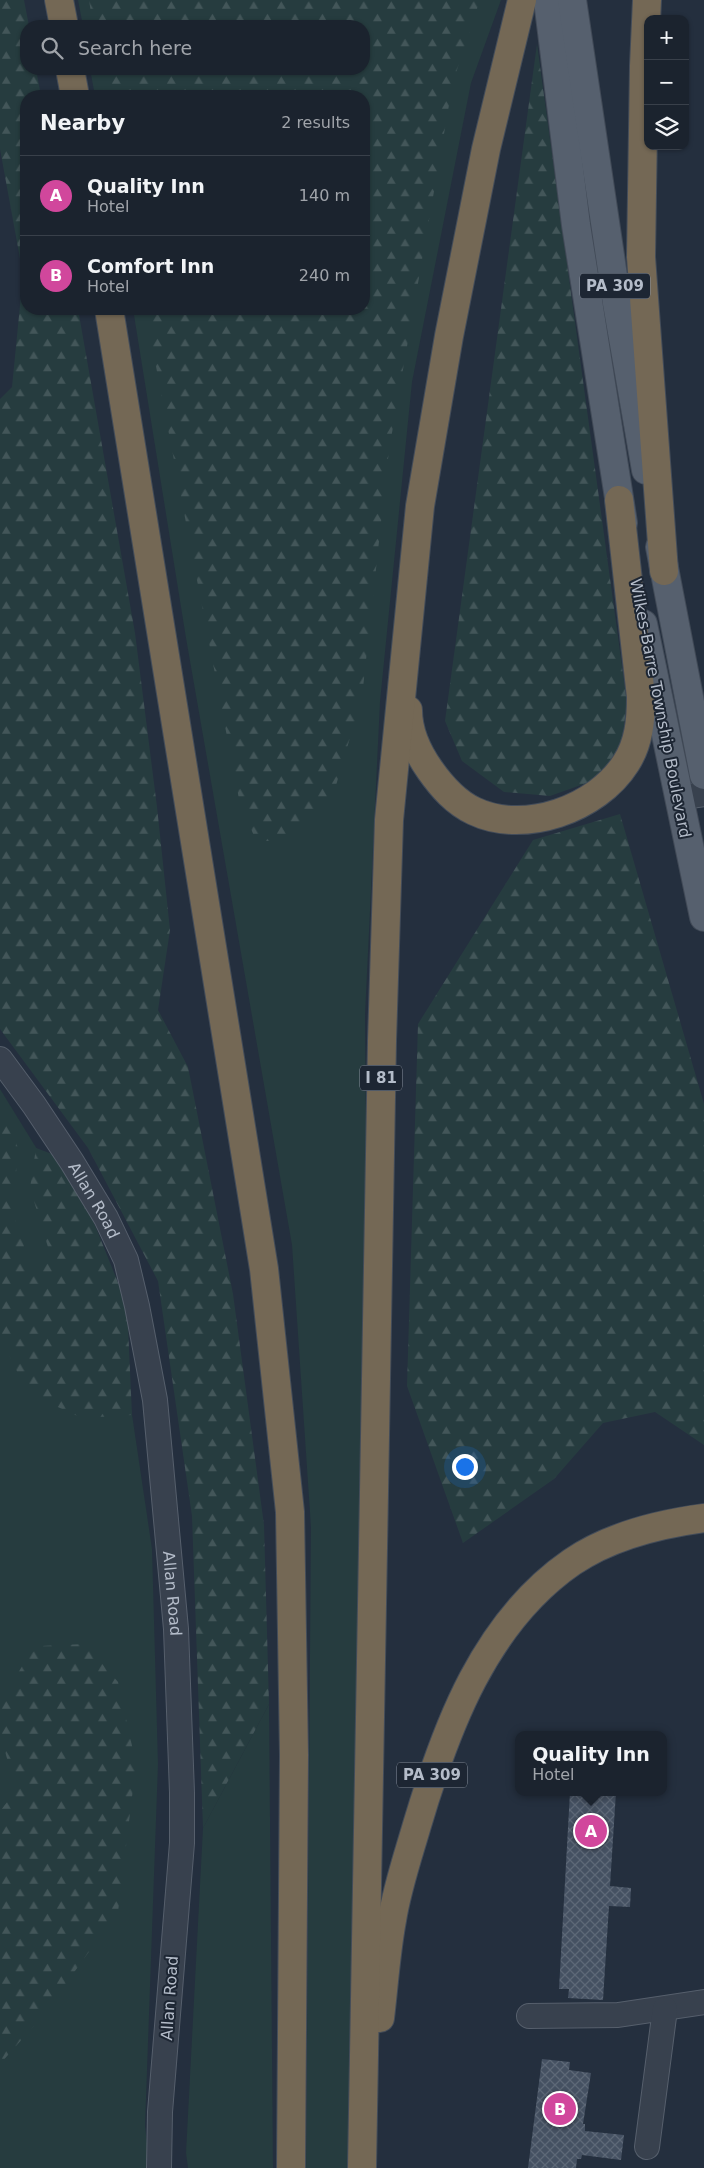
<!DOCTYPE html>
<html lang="en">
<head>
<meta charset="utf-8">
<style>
  body { margin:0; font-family:"DejaVu Sans",sans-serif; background:#282f3a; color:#f1f3f6 }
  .controls { position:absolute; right:15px; top:15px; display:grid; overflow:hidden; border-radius:10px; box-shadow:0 1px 4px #0004 }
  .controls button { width:45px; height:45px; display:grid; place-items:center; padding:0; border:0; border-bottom:1px solid #39404a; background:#1b232e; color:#f1f3f6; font:25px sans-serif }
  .you { position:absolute; left:464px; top:1466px; width:18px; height:18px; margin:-12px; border:4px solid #fff; border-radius:50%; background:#1a73e8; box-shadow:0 0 0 8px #1a73e833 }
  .badge { display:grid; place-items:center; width:32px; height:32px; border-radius:50%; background:#0b8043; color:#fff; font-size:16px; font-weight:700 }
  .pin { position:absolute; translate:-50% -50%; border:2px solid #fff; box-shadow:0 1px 5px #0006 }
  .popup { position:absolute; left:515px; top:1731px; width:152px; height:65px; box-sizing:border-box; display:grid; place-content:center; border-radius:10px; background:#1b232e; filter:drop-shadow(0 1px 4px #0005); font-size:16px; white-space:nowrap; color:#a0a4aa }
  .popup b { font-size:19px; color:#f1f3f6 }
  .popup::after { content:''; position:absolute; left:50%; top:100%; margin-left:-10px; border:10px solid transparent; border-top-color:#1b232e }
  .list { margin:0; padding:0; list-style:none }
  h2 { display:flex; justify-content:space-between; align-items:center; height:65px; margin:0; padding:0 20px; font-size:21px }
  h2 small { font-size:16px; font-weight:400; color:#a0a4aa }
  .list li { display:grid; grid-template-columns:32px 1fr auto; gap:15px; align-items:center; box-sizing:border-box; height:80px; padding:0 20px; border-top:1px solid #39404a }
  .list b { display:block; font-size:19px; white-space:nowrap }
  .list p { margin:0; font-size:16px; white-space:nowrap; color:#a0a4aa }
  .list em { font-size:16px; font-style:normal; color:#a0a4aa }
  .icon { flex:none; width:28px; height:28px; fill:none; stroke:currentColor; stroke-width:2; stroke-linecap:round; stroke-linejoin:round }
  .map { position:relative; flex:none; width:704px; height:2168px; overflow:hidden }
  .search { position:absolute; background:#1b232e; box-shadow:0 1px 4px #0004; left:20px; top:20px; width:350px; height:55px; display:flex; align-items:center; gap:12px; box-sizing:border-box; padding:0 18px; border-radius:20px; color:#a0a4aa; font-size:19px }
  .panel { position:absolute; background:#1b232e; box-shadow:0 1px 4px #0004; left:20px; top:90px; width:350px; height:225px; border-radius:20px }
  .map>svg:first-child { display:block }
  .grass { fill:#263c3f }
  .forest { fill:url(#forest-firs) }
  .building { fill:url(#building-cross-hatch) }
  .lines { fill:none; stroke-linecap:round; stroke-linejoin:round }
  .minor-casing { stroke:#565f6c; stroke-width:26 }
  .major-casing { stroke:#414a57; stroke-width:30 }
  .highway-casing { stroke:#434c59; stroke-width:30 }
  .minor { stroke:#38414e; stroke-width:24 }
  .major { stroke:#56606e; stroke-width:28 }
  .highway { stroke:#746855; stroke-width:28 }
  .labels { text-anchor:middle; stroke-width:4; stroke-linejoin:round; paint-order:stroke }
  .shield { fill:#1d2633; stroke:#878f9c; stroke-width:1 }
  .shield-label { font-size:15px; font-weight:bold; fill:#b4bcc9 }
  .street-label { font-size:16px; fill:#b4bcc9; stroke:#1d2633 }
</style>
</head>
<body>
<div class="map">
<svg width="704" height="2168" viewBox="0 0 704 2168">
  <defs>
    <pattern id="forest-firs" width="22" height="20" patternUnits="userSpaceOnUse" patternTransform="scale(1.25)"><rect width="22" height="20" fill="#263c3f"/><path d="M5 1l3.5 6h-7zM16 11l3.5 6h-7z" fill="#435659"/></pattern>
    <pattern id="building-cross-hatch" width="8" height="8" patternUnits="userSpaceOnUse" patternTransform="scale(1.25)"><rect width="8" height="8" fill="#455162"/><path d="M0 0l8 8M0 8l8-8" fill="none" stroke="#5d6877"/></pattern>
  </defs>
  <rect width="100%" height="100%" fill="#242f3e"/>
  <g class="grass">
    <polygon points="78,0 501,0 471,83 412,382 380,702 365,1015 368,1377 351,2168 306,2168 311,1527 292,1245 186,638 133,309 364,309 364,96 95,96 90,69 364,69 364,26 83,26"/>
    <polygon points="0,1089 48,1167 115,1300 152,1549 158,1764 145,2126 150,2168 0,2168"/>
    <polygon points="269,1704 273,2168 188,2168 186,2153 203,1828"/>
  </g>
  <g class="forest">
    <polygon points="0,0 24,0 29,26 26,26 26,69 36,69 41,96 26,96 26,309 78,309 135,633 157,807 170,930 158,1010 188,1067 233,1294 264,1525 269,1704 203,1828 192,1516 158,1281 88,1148 0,1029 0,399 12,387 23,275 0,149"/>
    <polygon points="89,0 480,0 453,82 389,450 362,697 332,799 289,841 256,841 239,799 145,309 364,309 364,96 105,96 101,77 103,69 364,69 364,26 105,26 92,19"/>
    <polygon points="537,44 627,703 621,748 595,780 550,796 504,792 462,761 445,721"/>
    <polygon points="620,814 704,1104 704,1445 655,1412 603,1423 554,1479 463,1543 407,1386 418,1024 533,840"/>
    <polygon points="0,1116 12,1128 19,1152 11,1207 33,1273 51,1257 30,1188 36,1148 52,1154 80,1188 127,1305 132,1415 82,1418 27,1393 0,1335"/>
    <polygon points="85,1644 118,1682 136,1764 118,1912 40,2019 0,2064 0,1811 16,1791 0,1733 0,1704 28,1656 40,1646"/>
  </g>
  <g class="building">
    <polygon points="570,1792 616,1792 610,1886 631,1888 630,1907 609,1906 603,2000 568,1998 569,1989 559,1989"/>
    <polygon points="542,2059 570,2062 569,2070 591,2073 583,2124 585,2124 585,2131 624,2135 621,2160 582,2155 581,2159 577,2159 576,2168 528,2168"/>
  </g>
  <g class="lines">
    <defs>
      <g id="minor">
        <polyline points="678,798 704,794"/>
        <path id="s1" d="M0,1059l34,46 38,57 34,56 20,42 11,46 18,94 21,229 6,164v50l-22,269 -1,56"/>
        <polyline points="529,2016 618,2015 704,2002"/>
        <polyline points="647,2147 665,2009"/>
      </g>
      <g id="major">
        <polyline points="548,0 576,225 623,523"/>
        <polyline points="572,0 617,303 646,470"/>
        <polyline points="660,547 704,775"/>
        <polyline points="643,624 704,917"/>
      </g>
      <g id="highway">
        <polyline points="59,0 64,26"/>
        <polyline points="647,0 644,66 641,257 664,571"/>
        <polyline points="70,69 75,96"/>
        <polyline points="109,309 264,1269 290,1512 294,1755 291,2168"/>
        <path d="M408,710c0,21 10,43 22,60 12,17 25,32 44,41 50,24 123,-2 152,-48 13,-20 15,-43 15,-66l-22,-197"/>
        <path d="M380,2018c4,-33 6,-66 12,-98 5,-32 16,-64 25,-95 29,-98 68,-203 155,-263 38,-26 87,-38 132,-44"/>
        <polyline points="362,2168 382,1041 389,820 420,506 449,336 486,149 522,0"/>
      </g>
    </defs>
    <use href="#minor" class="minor-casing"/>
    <use href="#major" class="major-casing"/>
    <use href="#highway" class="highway-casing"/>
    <use href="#minor" class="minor"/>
    <use href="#major" class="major"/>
    <use href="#highway" class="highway"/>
  </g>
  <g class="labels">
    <g class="shield">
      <rect x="580" y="273.5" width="70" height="25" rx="4"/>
      <rect x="360" y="1065.5" width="42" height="25" rx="4"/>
      <rect x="397" y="1762.5" width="70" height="25" rx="4"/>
    </g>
    <g class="shield-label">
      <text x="615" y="291">PA 309</text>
      <text x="381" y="1083">I 81</text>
      <text x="432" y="1780">PA 309</text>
    </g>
    <g class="street-label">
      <text transform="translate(661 708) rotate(79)" y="6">Wilkes-Barre Township Boulevard</text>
      <text dy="6" stroke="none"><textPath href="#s1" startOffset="170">Allan Road</textPath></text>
      <text dy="6" stroke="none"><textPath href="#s1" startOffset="575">Allan Road</textPath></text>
      <text transform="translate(169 1998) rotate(-86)" y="6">Allan Road</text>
    </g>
  </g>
</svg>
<div class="controls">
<button>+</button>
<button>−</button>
<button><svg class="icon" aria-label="layers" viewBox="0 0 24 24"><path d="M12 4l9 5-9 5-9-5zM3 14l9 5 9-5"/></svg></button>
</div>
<div class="you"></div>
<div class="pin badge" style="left:591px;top:1831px;background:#d1479c">A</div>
<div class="popup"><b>Quality Inn</b>Hotel</div>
<div class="pin badge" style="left:560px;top:2109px;background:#d1479c">B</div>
<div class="search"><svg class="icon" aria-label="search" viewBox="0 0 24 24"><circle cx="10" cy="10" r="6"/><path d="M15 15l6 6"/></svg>Search here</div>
<section class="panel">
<h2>Nearby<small>2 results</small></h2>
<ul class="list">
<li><span class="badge" style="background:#d1479c">A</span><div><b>Quality Inn</b><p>Hotel</p></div><em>140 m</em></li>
<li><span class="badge" style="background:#d1479c">B</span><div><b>Comfort Inn</b><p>Hotel</p></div><em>240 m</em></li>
</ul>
</section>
</div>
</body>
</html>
